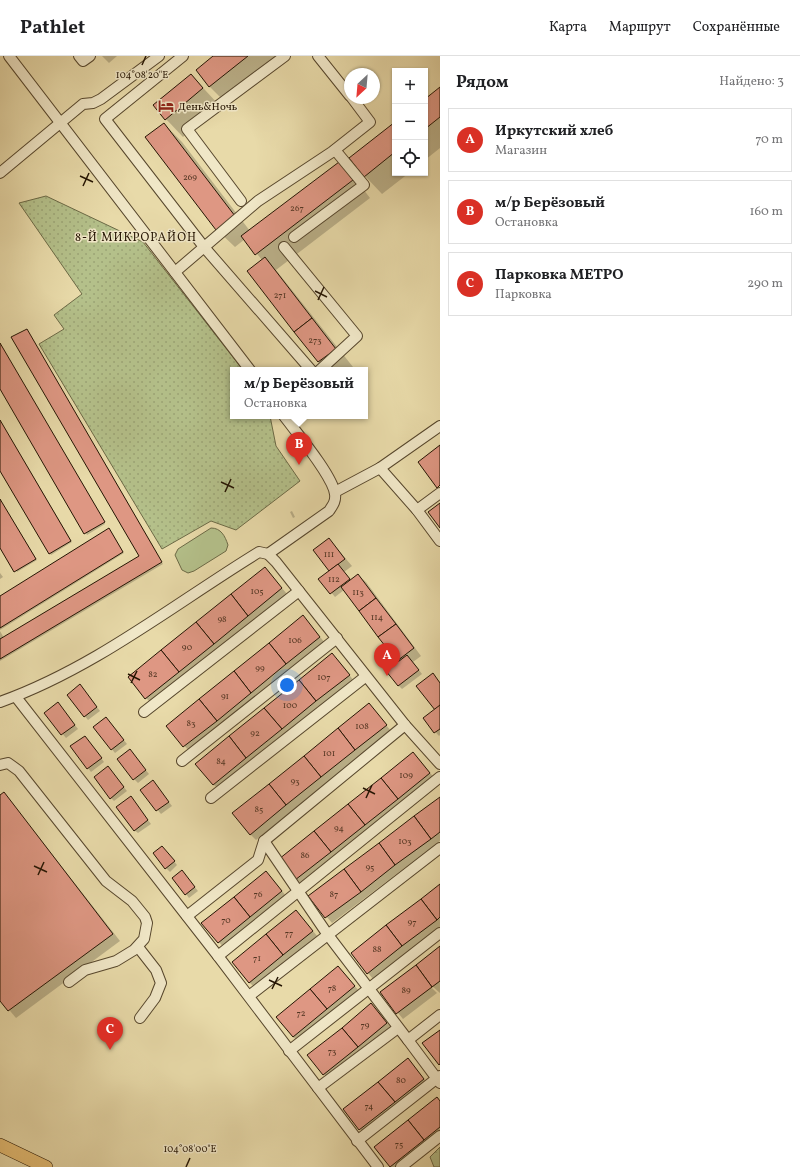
<!DOCTYPE html>
<html lang="ru">
<head>
<meta charset="utf-8">
<style>
  body { margin:0; font-family:Vollkorn,serif; background:#f6f6f6; color:#202124 }
  .controls { position:absolute; right:12px; top:12px; display:grid; overflow:hidden; border-radius:0px; box-shadow:0 1px 3px #0004 }
  .controls button { width:36px; height:36px; display:grid; place-items:center; padding:0; border:0; border-bottom:1px solid #e0e0e0; background:#fff; color:#202124; font:20px sans-serif }
  .compass { position:absolute; left:344px; top:12px; width:36px; height:36px; border-radius:50%; background:#fff; box-shadow:0 1px 3px #0004; rotate:206deg }
  .you { position:absolute; left:287px; top:629px; width:14px; height:14px; margin:-10px; border:3px solid #fff; border-radius:50%; background:#1a73e8; box-shadow:0 0 0 6px #1a73e833 }
  .badge { display:grid; place-items:center; width:26px; height:26px; border-radius:50%; background:#d93025; color:#fff; font-size:13px; font-weight:700 }
  .pin { position:absolute; translate:-50% -33px; filter:drop-shadow(0 1px 2px #0008) }
  .pin::after { content:''; position:absolute; top:21px; width:14px; height:12px; background:inherit; clip-path:polygon(0 0,100% 0,50% 100%) }
  .popup { position:absolute; left:230px; top:311px; width:138px; height:52px; box-sizing:border-box; display:grid; place-content:center; border-radius:0px; background:#fff; filter:drop-shadow(0 1px 3px #0005); font-size:13px; white-space:nowrap; color:#757577 }
  .popup b { font-size:15px; color:#202124 }
  .popup::after { content:''; position:absolute; left:50%; top:100%; margin-left:-8px; border:8px solid transparent; border-top-color:#fff }
  .list { margin:0; padding:0; list-style:none }
  h2 { display:flex; justify-content:space-between; align-items:center; height:52px; margin:0; padding:0 16px; font-size:17px }
  h2 small { font-size:13px; font-weight:400; color:#757577 }
  .list li { display:grid; grid-template-columns:26px 1fr auto; gap:12px; align-items:center; box-sizing:border-box; height:64px; margin:0 8px 8px; padding:0 8px; border:1px solid #e0e0e0; border-radius:0px }
  .list b { display:block; font-size:15px; white-space:nowrap }
  .list p { margin:0; font-size:13px; white-space:nowrap; color:#757577 }
  .list em { font-size:13px; font-style:normal; color:#757577 }
  .icon { flex:none; width:22px; height:22px; fill:none; stroke:currentColor; stroke-width:2; stroke-linecap:round; stroke-linejoin:round }
  .map { position:relative; flex:none; width:440px; height:1111px; overflow:hidden }
  header { display:flex; align-items:center; gap:24px; box-sizing:border-box; height:56px; padding:0 20px; background:#fff; border-bottom:1px solid #e0e0e0 }
  header strong { font-size:19px }
  nav { display:flex; gap:22px; margin-inline-start:auto; font-size:14px }
  main { display:flex }
  aside { flex:1; background:#fff }
  .map>svg:first-child { display:block }
  .forest { fill:url(#forest-firs); stroke:#6c6a46 }
  .park { fill:url(#park-dots); stroke:#6c6a46 }
  .pitch { fill:#b4c08a; stroke:#6c6a46 }
  .shadow { fill:#0003 }
  .building { fill:#de9783; stroke:#251503 }
  .lines { fill:none; stroke-linecap:round; stroke-linejoin:round }
  .minor-casing { stroke:#56462c; stroke-width:12 }
  .major-casing { stroke:#251503; stroke-width:14 }
  .minor { stroke:#f0e7c7; stroke-width:10 }
  .major { stroke:#e4bd74; stroke-width:13 }
  .ticks { fill:none; stroke:#251503; stroke-width:1.5 }
  .labels { text-anchor:middle; stroke-width:3; stroke-linejoin:round; paint-order:stroke }
  .number-label { font-size:9px; fill:#533623 }
  .poi-label { font-size:11px; fill:#251503; stroke:#f0e7c7; text-anchor:start }
  .neighbourhood-label { font-size:12px; letter-spacing:1px; fill:#251503; stroke:#f0e7c7 }
  .ticks-label { font-size:10px; text-anchor:middle; fill:#251503; stroke:#f0e7c7; stroke-width:3; stroke-linejoin:round; paint-order:stroke }
</style>
</head>
<body>
<header>
<strong>Pathlet</strong>
<nav><a>Карта</a><a>Маршрут</a><a>Сохранённые</a></nav>
</header>
<main>
<div class="map">
<svg width="440" height="1111" viewBox="0 0 440 1111">
  <defs>
    <pattern id="forest-firs" width="22" height="20" patternUnits="userSpaceOnUse"><rect width="22" height="20" fill="#b4c08a"/><path d="M5 1l3.5 6h-7zM16 11l3.5 6h-7z" fill="#9ba475"/></pattern>
    <pattern id="park-dots" width="8" height="8" patternUnits="userSpaceOnUse"><rect width="8" height="8" fill="#b4c08a"/><path d="M2 2h.1M6 6h.1" fill="none" stroke="#9ba475" stroke-width="1.8" stroke-linecap="round"/></pattern>
  </defs>
  <rect width="100%" height="100%" fill="#e8daa9"/>
  <filter id="stains"><feTurbulence type="fractalNoise" baseFrequency=".005" numOctaves="4"/><feColorMatrix values="0 0 0 0 .2 0 0 0 0 .09 0 0 0 0 .02 0 0 0 .5 -.17"/></filter>
  <radialGradient id="worn" r=".72"><stop offset=".6" stop-color="#630" stop-opacity="0"/><stop offset="1" stop-color="#630" stop-opacity=".3"/></radialGradient>
  <polygon class="forest" points="440,1091 440,1111 434,1111 430,1101"/>
  <polygon class="park" points="46,140 143,186 243,314 233,314 233,360 270,360 276,390 300,425 236,474 211,465 162,493 39,288 64,273 54,259 82,238 19,147"/>
  <path class="pitch" d="M211,472c10,0 14,8 17,17l-2,6 -32,20 -6,2 -6,-3 -7,-15 3,-6z"/>
  <g class="shadow">
    <polygon points="102,0 117,0 109,7"/>
    <polygon points="215,0 287,0 227,48 209,30"/>
    <polygon points="191,19 220,50 183,81 166,63"/>
    <polygon points="440,32 440,92 425,104 425,44"/>
    <polygon points="164,68 182,86 250,175 339,107 357,125 370,142 276,214 353,311 348,314 327,314 319,306 248,215 262,204 245,183 235,191 217,174 147,81"/>
    <polygon points="395,68 395,117 409,117 382,138 365,120"/>
    <polygon points="28,275 163,508 0,605 0,575 4,582 140,501"/>
    <polygon points="0,288 105,468 87,479 0,331"/>
    <polygon points="0,364 72,486 51,499 0,413"/>
    <polygon points="0,444 37,504 17,516 0,490"/>
    <polygon points="292,455 295,461 293,462 290,456"/>
    <polygon points="110,475 124,497 0,574 0,541"/>
    <polygon points="329,483 352,510 344,516 351,524 358,519 366,526 421,600 413,606 422,618 402,633 398,629 399,606 344,534 335,541 320,523 331,515"/>
    <polygon points="0,517 3,521 0,523"/>
    <polygon points="270,518 287,538 152,648 146,642"/>
    <polygon points="308,566 325,587 190,696 167,670"/>
    <polygon points="338,604 354,625 219,734 213,728"/>
    <polygon points="433,619 440,626 440,679 439,680 424,663 436,654"/>
    <polygon points="83,633 100,655 88,664 68,639"/>
    <polygon points="369,648 391,675 256,784 250,778"/>
    <polygon points="61,651 78,673 66,682 45,657"/>
    <polygon points="109,666 127,688 115,697 94,671"/>
    <polygon points="88,684 104,706 91,716 88,712"/>
    <polygon points="133,698 149,718 138,727 134,723"/>
    <polygon points="419,703 435,723 302,828 296,823"/>
    <polygon points="111,715 127,735 114,745 111,742"/>
    <polygon points="156,729 172,750 161,758 141,734"/>
    <polygon points="4,737 120,885 16,962 0,943 0,740"/>
    <polygon points="131,742 151,768 138,777 134,774"/>
    <polygon points="440,742 440,785 332,867 310,841"/>
    <polygon points="166,795 177,809 170,816 166,812"/>
    <polygon points="182,815 198,835 189,842 174,822"/>
    <polygon points="271,822 287,841 224,892 203,867"/>
    <polygon points="440,830 440,871 373,923 368,917"/>
    <polygon points="296,855 318,881 255,932 249,926"/>
    <polygon points="440,892 440,937 432,930 430,930 437,937 403,963 381,936"/>
    <polygon points="338,911 360,936 299,986 293,981"/>
    <polygon points="377,954 392,973 329,1024 308,999"/>
    <polygon points="413,1009 429,1029 365,1079 360,1073"/>
    <polygon points="440,1045 440,1081 402,1111 391,1111 376,1091"/>
  </g>
  <g class="building">
    <polygon points="213,0 248,0 209,31 196,14"/>
    <polygon points="191,18 203,32 165,64 153,49"/>
    <polygon points="440,31 440,61 425,73 425,43"/>
    <polygon points="395,66 395,96 364,121 349,102"/>
    <polygon points="164,67 235,160 216,174 145,81"/>
    <polygon points="339,106 353,124 255,199 241,180"/>
    <polygon points="265,201 312,262 294,276 247,215"/>
    <polygon points="312,262 336,293 318,306 294,276"/>
    <polygon points="27,273 162,506 0,603 0,583 139,500 11,281"/>
    <polygon points="0,287 105,466 84,478 0,333"/>
    <polygon points="0,364 71,485 49,498 0,415"/>
    <polygon points="440,389 440,429 437,432 418,406"/>
    <polygon points="0,443 36,503 14,516 0,492"/>
    <polygon points="440,447 440,472 428,456"/>
    <polygon points="109,472 123,496 0,572 0,540"/>
    <polygon points="329,482 345,503 329,515 313,494"/>
    <polygon points="338,508 350,523 330,538 318,523"/>
    <polygon points="265,511 282,532 248,560 231,538"/>
    <polygon points="358,518 376,542 359,555 341,531"/>
    <polygon points="231,538 248,560 214,588 196,566"/>
    <polygon points="376,542 396,568 378,581 359,555"/>
    <polygon points="303,559 320,581 286,608 269,587"/>
    <polygon points="196,566 214,588 179,616 161,594"/>
    <polygon points="396,568 414,592 397,605 378,581"/>
    <polygon points="269,587 286,608 251,637 234,615"/>
    <polygon points="161,594 179,616 145,643 128,621"/>
    <polygon points="332,597 350,619 316,645 299,624"/>
    <polygon points="407,599 419,614 398,630 386,615"/>
    <polygon points="234,615 251,637 217,665 199,643"/>
    <polygon points="433,617 440,627 440,649 435,654 416,630"/>
    <polygon points="299,624 316,645 282,673 264,652"/>
    <polygon points="80,628 97,651 84,661 67,639"/>
    <polygon points="199,643 217,665 183,691 166,670"/>
    <polygon points="58,646 75,669 61,679 44,657"/>
    <polygon points="369,647 387,669 355,694 338,672"/>
    <polygon points="440,649 440,673 434,677 423,662"/>
    <polygon points="264,652 282,673 246,702 229,680"/>
    <polygon points="106,661 124,684 111,694 93,671"/>
    <polygon points="338,672 355,694 321,721 304,700"/>
    <polygon points="85,680 102,702 87,713 70,690"/>
    <polygon points="229,680 246,702 213,729 195,708"/>
    <polygon points="130,693 146,714 133,724 117,703"/>
    <polygon points="413,696 430,717 398,743 381,722"/>
    <polygon points="304,700 321,721 286,749 269,728"/>
    <polygon points="108,710 124,731 110,743 94,721"/>
    <polygon points="381,722 398,743 365,769 348,748"/>
    <polygon points="153,724 169,746 156,755 140,734"/>
    <polygon points="269,728 286,749 250,779 232,757"/>
    <polygon points="4,736 113,878 8,955 0,945 0,739"/>
    <polygon points="131,740 148,764 134,775 116,751"/>
    <polygon points="440,741 440,776 431,783 414,760"/>
    <polygon points="348,748 365,769 331,796 314,775"/>
    <polygon points="414,760 431,783 395,809 379,787"/>
    <polygon points="314,775 331,796 295,824 279,803"/>
    <polygon points="379,787 395,809 361,836 344,813"/>
    <polygon points="162,790 175,805 165,813 153,797"/>
    <polygon points="344,813 361,836 325,862 308,840"/>
    <polygon points="182,814 195,831 185,839 172,822"/>
    <polygon points="266,815 282,835 250,861 234,841"/>
    <polygon points="440,828 440,861 437,864 421,843"/>
    <polygon points="234,841 250,861 218,887 201,867"/>
    <polygon points="421,843 437,864 402,890 386,869"/>
    <polygon points="296,854 313,875 283,899 266,878"/>
    <polygon points="386,869 402,890 367,918 351,897"/>
    <polygon points="266,878 283,899 249,927 232,906"/>
    <polygon points="440,890 440,925 432,931 416,909"/>
    <polygon points="416,909 432,931 396,958 380,936"/>
    <polygon points="338,910 355,930 327,953 310,933"/>
    <polygon points="310,933 327,953 293,981 276,961"/>
    <polygon points="371,947 387,967 358,991 342,972"/>
    <polygon points="342,972 358,991 323,1019 307,999"/>
    <polygon points="440,974 440,1008 439,1009 422,987"/>
    <polygon points="408,1002 424,1023 395,1046 378,1026"/>
    <polygon points="378,1026 395,1046 359,1074 343,1053"/>
    <polygon points="437,1041 440,1045 440,1071 424,1084 408,1064"/>
    <polygon points="408,1064 424,1084 390,1111 374,1091"/>
  </g>
  <g class="lines">
    <defs>
      <g id="minor">
        <polyline points="9,0 250,314"/>
        <polyline points="79,0 83,5 90,0"/>
        <polyline points="183,0 105,63 204,191 311,314"/>
        <polyline points="318,0 350,40"/>
        <polyline points="0,117 83,48 93,47 101,43 159,0"/>
        <polyline points="241,145 187,73 285,0"/>
        <polyline points="294,181 364,129 335,94"/>
        <polyline points="284,191 357,280 320,314"/>
        <polyline points="175,216 258,145 332,96 370,66 352,42"/>
        <polyline points="380,412 417,454 440,485"/>
        <polyline points="335,436 380,412 440,370"/>
        <polyline points="417,454 440,437"/>
        <path d="M268,498l61,-43c4,-6 7,-10 6,-17 -2,-18 -39,-62 -51,-78"/>
        <polyline points="16,641 218,900 378,1111"/>
        <path d="M0,646c95,-34 174,-98 259,-150l9,2 8,8 129,163 35,39"/>
        <polyline points="144,656 299,535"/>
        <polyline points="182,705 337,582"/>
        <polyline points="0,709 8,707 19,715 106,825 132,845 145,861 147,867 144,883 134,894 116,905 85,914 69,926"/>
        <polyline points="211,742 365,621"/>
        <polyline points="264,785 328,879 408,984 440,959"/>
        <polyline points="187,860 258,804 264,785 405,669"/>
        <polyline points="138,891 156,914 161,927 155,942 140,962"/>
        <polyline points="218,900 440,721"/>
        <polyline points="249,940 440,792"/>
        <polyline points="408,984 440,1027"/>
        <polyline points="289,995 440,877"/>
        <polyline points="318,1032 398,972"/>
        <polyline points="357,1085 440,1020"/>
        <polyline points="401,1111 440,1080"/>
      </g>
      <polyline id="major" points="0,1089 46,1111"/>
    </defs>
    <use href="#minor" class="minor-casing"/>
    <use href="#major" class="major-casing"/>
    <use href="#minor" class="minor"/>
    <use href="#major" class="major"/>
  </g>
  <path class="ticks" d="M142,9l4,-9M80,120l13,6M83,130l6,-13M315,235l12,6M318,244l6,-13M221,426l13,6M225,436l6,-13M128,618l12,6M131,627l6,-12M363,732l12,6M366,742l6,-13M34,810l13,6M38,819l6,-13M269,924l13,6M272,933l6,-12M186,1111l4,-9"/>
  <defs>
    <symbol id="hotel-bare" viewBox="-9 -9 18 18"><path d="M-6-4.5h1.5V1H6V5H4.5V3h-9V5H-6ZM-4 0a1.8 1.8 0 1 1 3.6 0ZM.5 0V-2.5h3Q6-2.5 6 0Z" fill="#8f2418" stroke="#f0e7c7" stroke-width="2.5" paint-order="stroke"/></symbol>
  </defs>
  <g fill-rule="evenodd">
    <use href="#hotel-bare" x="155" y="39" width="22" height="22"/>
  </g>
  <g class="labels">
    <g class="number-label">
      <text x="190" y="124">269</text>
      <text x="297" y="155">267</text>
      <text x="280" y="242">271</text>
      <text x="315" y="287">273</text>
      <text x="329" y="501">111</text>
      <text x="334" y="526">112</text>
      <text x="257" y="538">105</text>
      <text x="358" y="539">113</text>
      <text x="377" y="564">114</text>
      <text x="222" y="566">98</text>
      <text x="295" y="587">106</text>
      <text x="187" y="594">90</text>
      <text x="260" y="615">99</text>
      <text x="153" y="621">82</text>
      <text x="324" y="624">107</text>
      <text x="225" y="643">91</text>
      <text x="290" y="652">100</text>
      <text x="191" y="670">83</text>
      <text x="362" y="673">108</text>
      <text x="255" y="680">92</text>
      <text x="329" y="700">101</text>
      <text x="221" y="708">84</text>
      <text x="406" y="722">109</text>
      <text x="295" y="728">93</text>
      <text x="259" y="756">85</text>
      <text x="339" y="775">94</text>
      <text x="405" y="788">103</text>
      <text x="305" y="802">86</text>
      <text x="370" y="814">95</text>
      <text x="258" y="841">76</text>
      <text x="334" y="841">87</text>
      <text x="226" y="867">70</text>
      <text x="412" y="869">97</text>
      <text x="289" y="880">77</text>
      <text x="377" y="896">88</text>
      <text x="257" y="905">71</text>
      <text x="332" y="935">78</text>
      <text x="406" y="937">89</text>
      <text x="301" y="960">72</text>
      <text x="365" y="972">79</text>
      <text x="332" y="998">73</text>
      <text x="401" y="1027">80</text>
      <text x="369" y="1053">74</text>
      <text x="399" y="1091">75</text>
    </g>
    <g class="poi-label">
      <text x="178" y="54">День&amp;Ночь</text>
    </g>
    <g class="neighbourhood-label">
      <text x="136" y="185">8-Й МИКРОРАЙОН</text>
    </g>
  </g>
  <g class="ticks-label">
    <text x="142" y="22">104°08'20"E</text>
    <text x="190" y="1096">104°08'00"E</text>
  </g>
  <rect width="100%" height="100%" filter="url(#stains)"/>
  <rect width="100%" height="100%" fill="url(#worn)"/>
</svg>
<div class="controls">
<button>+</button>
<button>−</button>
<button><svg class="icon" aria-label="locate" viewBox="0 0 24 24"><circle cx="12" cy="12" r="6"/><path d="M12 2v4M12 18v4M2 12h4M18 12h4"/></svg></button>
</div>
<svg class="compass" viewBox="-18 -18 36 36"><path d="M0-13l5 13h-10z" fill="#e53935"/><path d="M0 13l5-13h-10z" fill="#757577"/></svg>
<div class="you"></div>
<div class="pin badge" style="left:387px;top:620px">A</div>
<div class="pin badge" style="left:299px;top:409px">B</div>
<div class="popup"><b>м/р Берёзовый</b>Остановка</div>
<div class="pin badge" style="left:110px;top:994px">C</div>
</div>
<aside>
<h2>Рядом<small>Найдено: 3</small></h2>
<ul class="list">
<li><span class="badge">A</span><div><b>Иркутский хлеб</b><p>Магазин</p></div><em>70 m</em></li>
<li><span class="badge">B</span><div><b>м/р Берёзовый</b><p>Остановка</p></div><em>160 m</em></li>
<li><span class="badge">C</span><div><b>Парковка МЕТРО</b><p>Парковка</p></div><em>290 m</em></li>
</ul>
</aside>
</main>
</body>
</html>
